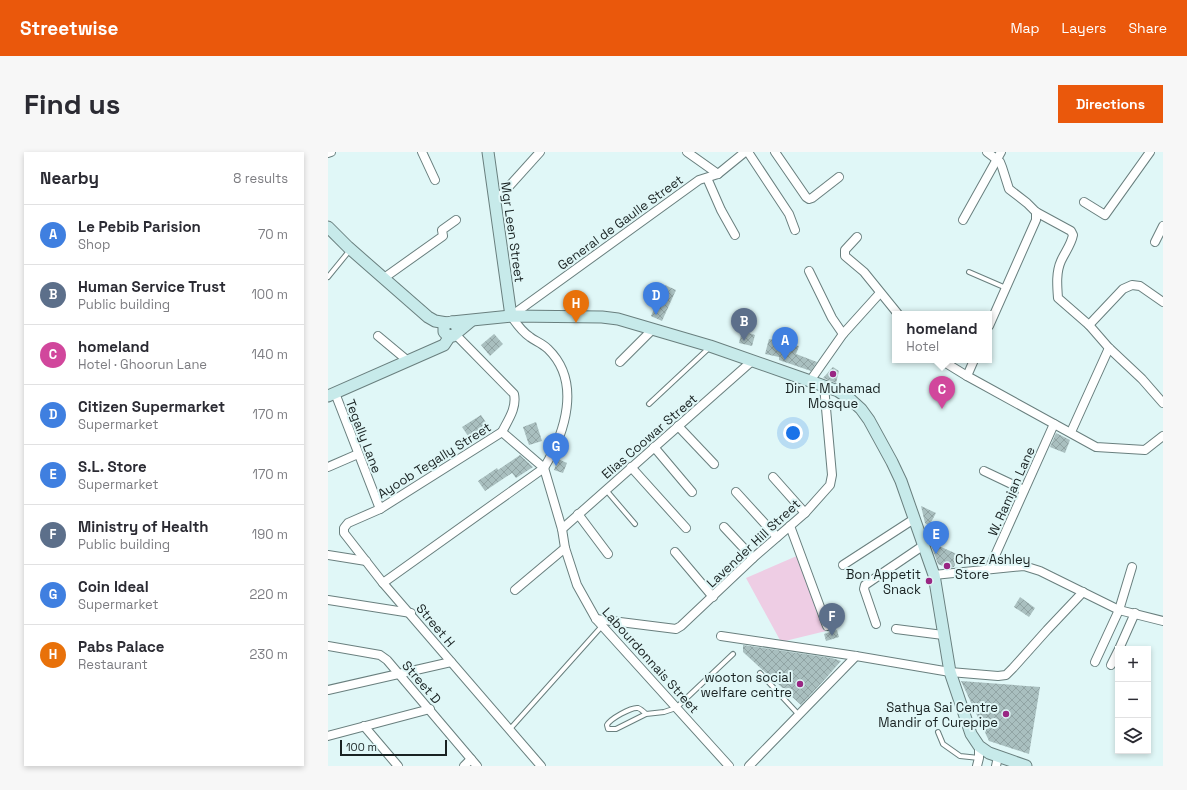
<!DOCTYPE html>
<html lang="en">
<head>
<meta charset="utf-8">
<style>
  body { margin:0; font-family:"Space Grotesk",sans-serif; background:#f7f7f7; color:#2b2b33 }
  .controls { position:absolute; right:12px; bottom:12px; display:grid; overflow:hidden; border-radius:0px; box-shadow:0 2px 6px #0003 }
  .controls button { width:36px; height:36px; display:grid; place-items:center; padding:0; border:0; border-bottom:1px solid #e1e1e2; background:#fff; color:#2b2b33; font:20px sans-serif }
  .scale { position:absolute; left:12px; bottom:10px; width:107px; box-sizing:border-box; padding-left:4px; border:2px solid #192222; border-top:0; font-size:11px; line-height:14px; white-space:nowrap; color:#192222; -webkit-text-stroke:3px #e0f7f7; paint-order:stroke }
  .you { position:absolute; left:465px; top:281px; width:14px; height:14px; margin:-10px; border:3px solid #fff; border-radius:50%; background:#1a73e8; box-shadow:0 0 0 6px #1a73e833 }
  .badge { display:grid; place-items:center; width:26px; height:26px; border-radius:50%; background:#ea580c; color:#fff; font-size:13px; font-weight:700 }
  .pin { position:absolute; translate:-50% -33px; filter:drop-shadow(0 1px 2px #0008) }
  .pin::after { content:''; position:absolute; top:21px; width:14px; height:12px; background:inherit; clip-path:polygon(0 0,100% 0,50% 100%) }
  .popup { position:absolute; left:564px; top:159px; width:100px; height:52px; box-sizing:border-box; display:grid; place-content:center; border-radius:0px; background:#fff; filter:drop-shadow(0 1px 3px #0005); font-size:13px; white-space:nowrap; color:#7c7c81 }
  .popup b { font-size:15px; color:#2b2b33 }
  .popup::after { content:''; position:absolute; left:50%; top:100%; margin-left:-8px; border:8px solid transparent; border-top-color:#fff }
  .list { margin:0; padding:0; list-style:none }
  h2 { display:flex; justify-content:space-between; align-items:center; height:52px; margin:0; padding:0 16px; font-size:17px }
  h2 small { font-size:13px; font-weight:400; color:#7c7c81 }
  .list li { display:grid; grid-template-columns:26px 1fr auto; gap:12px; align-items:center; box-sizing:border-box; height:60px; padding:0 16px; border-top:1px solid #e1e1e2 }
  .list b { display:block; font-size:15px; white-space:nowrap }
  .list p { margin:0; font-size:13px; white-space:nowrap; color:#7c7c81 }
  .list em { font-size:13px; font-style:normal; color:#7c7c81 }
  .icon { flex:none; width:22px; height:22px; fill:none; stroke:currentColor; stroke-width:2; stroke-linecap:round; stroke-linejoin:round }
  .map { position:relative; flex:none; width:835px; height:614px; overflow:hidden; border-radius:0px }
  header { display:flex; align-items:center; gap:24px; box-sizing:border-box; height:56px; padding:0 20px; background:#ea580c; color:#fff }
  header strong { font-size:19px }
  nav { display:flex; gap:22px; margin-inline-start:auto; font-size:14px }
  .intro { display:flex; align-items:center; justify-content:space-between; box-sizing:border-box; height:96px; padding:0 24px }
  h1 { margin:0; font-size:28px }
  .button { padding:10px 18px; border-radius:0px; background:#ea580c; color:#fff; font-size:14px; font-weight:700 }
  main { display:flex; gap:24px; padding:0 24px }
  aside { flex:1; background:#fff; border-radius:0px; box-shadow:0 2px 6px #0003 }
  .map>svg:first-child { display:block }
  .green { fill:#eecde4 }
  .building { fill:url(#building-cross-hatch) }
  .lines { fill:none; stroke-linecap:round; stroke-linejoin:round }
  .lane-casing { stroke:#697f7e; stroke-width:6 }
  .street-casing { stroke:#697f7e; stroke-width:10 }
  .secondary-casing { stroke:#697f7e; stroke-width:13 }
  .lane { stroke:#fff; stroke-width:4 }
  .street { stroke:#fff; stroke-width:8 }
  .secondary { stroke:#c7eaea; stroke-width:11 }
  .poi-dot { fill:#992683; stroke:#e0f7f7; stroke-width:1.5 }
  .labels { text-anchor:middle; stroke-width:4; stroke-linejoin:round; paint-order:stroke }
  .street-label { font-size:13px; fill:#192222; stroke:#e0f7f7 }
  .poi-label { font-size:13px; fill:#192222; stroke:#e0f7f7; text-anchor:end }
</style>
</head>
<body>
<header>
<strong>Streetwise</strong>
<nav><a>Map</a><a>Layers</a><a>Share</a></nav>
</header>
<div class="intro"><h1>Find us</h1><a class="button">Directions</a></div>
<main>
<aside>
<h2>Nearby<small>8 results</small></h2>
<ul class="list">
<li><span class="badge" style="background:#3f7fe0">A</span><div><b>Le Pebib Parision</b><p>Shop</p></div><em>70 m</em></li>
<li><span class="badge" style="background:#5c6f8a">B</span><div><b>Human Service Trust</b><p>Public building</p></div><em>100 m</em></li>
<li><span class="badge" style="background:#d1479c">C</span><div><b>homeland</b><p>Hotel · Ghoorun Lane</p></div><em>140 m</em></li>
<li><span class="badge" style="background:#3f7fe0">D</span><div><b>Citizen Supermarket</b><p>Supermarket</p></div><em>170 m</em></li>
<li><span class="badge" style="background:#3f7fe0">E</span><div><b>S.L. Store</b><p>Supermarket</p></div><em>170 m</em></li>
<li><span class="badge" style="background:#5c6f8a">F</span><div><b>Ministry of Health</b><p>Public building</p></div><em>190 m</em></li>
<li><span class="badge" style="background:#3f7fe0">G</span><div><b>Coin Ideal</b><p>Supermarket</p></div><em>220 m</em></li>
<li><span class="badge" style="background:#e8710a">H</span><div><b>Pabs Palace</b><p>Restaurant</p></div><em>230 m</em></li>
</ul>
</aside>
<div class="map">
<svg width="835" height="614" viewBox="0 0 835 614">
  <defs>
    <pattern id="building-cross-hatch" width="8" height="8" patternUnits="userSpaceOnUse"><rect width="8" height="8" fill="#a9bfbf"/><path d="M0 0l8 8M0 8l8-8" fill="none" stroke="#91a4a4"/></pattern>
  </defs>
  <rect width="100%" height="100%" fill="#e0f7f7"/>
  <polygon class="green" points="471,403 498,479 453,490 418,426"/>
  <g class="building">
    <polygon points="337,133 348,138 334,169 323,164"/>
    <polygon points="414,179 427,183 424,194 411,191"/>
    <polygon points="166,182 175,192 162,204 153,193"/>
    <polygon points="441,187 471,194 468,202 489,210 483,219 451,208 451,205 437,202"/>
    <polygon points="505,215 511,219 508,231 495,226"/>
    <polygon points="153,263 163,278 144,290 134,275"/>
    <polygon points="208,270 214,289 201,293 195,275"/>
    <polygon points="728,281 742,288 737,301 722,295"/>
    <polygon points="192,303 205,315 188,326 184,321 157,339 150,329 169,316 170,318"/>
    <polygon points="230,307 239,311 235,321 226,318"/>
    <polygon points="593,354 608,361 601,374 597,371"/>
    <polygon points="602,390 631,403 626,415 620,416 610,412"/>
    <polygon points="692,445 707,456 701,465 686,455"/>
    <polygon points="509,478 511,485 498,489 496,482"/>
    <polygon points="415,493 504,506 513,509 498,526 473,553 415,500"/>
    <polygon points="633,529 712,535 701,602 661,589"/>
  </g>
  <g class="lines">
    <defs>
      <g id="lane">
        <polyline points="641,120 678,136"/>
        <polyline points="0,125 22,98"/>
        <polyline points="321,252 381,196"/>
        <polyline points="278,338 307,372"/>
        <polyline points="432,521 471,563"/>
        <path d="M318,562c-2,-2 -5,-5 -8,-6 -7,-1 -28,11 -31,17l1,4h8l30,-15 18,-2 12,-4 57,-54"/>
        <polyline points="182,577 274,474"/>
        <polyline points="610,580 615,592 632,604 651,606"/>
      </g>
      <g id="street">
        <polyline points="94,0 107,28"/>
        <polyline points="359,0 390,22"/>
        <polyline points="420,0 461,62 467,78"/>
        <polyline points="447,0 478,45 481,47 484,46 511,25"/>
        <path d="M659,0l13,10 2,5 7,22 18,14 9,9 35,19 2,4c-2,10 -8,17 -12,26 -5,11 -4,24 -3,37l31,27 20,23 33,31 21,24"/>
        <polyline points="0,1 3,0"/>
        <polyline points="379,26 393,58 407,83"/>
        <polyline points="167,50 212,0"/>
        <polyline points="756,50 777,63 822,0"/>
        <polyline points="635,68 673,0"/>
        <polyline points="529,85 517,98 517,104 536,120 570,162"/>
        <polyline points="827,90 835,74"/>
        <polyline points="481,119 504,166 515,182"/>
        <polyline points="56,126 115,84 114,78 128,68"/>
        <polyline points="761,173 795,137 804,133 812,134 835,150"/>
        <polyline points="661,174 708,68 708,60"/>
        <path d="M127,182l59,60c3,14 -6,26 -12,38"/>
        <polyline points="50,184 80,209"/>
        <polyline points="613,208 639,224 768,295 817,298 835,284"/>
        <polyline points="292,210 325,177"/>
        <polyline points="639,224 646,208"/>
        <polyline points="482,229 515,182 552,141"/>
        <polyline points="7,241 52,357"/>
        <polyline points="350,274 386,312"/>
        <polyline points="174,280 52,357 20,371 16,376 16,381 55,431 213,614"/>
        <polyline points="174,280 216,316"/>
        <polyline points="743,280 781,196"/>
        <polyline points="326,295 364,340"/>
        <polyline points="0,315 30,302"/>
        <polyline points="303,315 358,376"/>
        <polyline points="216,316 234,377 237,396 249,433 268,467 401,614"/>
        <polyline points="656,319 696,338"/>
        <polyline points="445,325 477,361"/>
        <polyline points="408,340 449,385"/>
        <polyline points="250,362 280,402"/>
        <polyline points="462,374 499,474"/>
        <polyline points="396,375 425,406"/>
        <polyline points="234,377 424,209"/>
        <polyline points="347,400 385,445"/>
        <polyline points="0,403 38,409"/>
        <polyline points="515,413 586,367"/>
        <polyline points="661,417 726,272"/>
        <polyline points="606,423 696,414 712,419 791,458 835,469"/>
        <path d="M55,431l161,-115c21,-35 38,-86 4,-119 -6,-6 -13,-8 -18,-12 -8,-5 -14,-14 -19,-21l188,-136 19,-6 27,-22"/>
        <polyline points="187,438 237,396"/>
        <polyline points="0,448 83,461"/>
        <polyline points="268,467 348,477 353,474 425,406 477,361 502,333 504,323 496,234"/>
        <polyline points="548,472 536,437 537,433 596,393"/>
        <polyline points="568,477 615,483"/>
        <polyline points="393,484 528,504 622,520 670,524 678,523 685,516 719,478 755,440"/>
        <polyline points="0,494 52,503 59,508 149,614"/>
        <polyline points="791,497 807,461"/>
        <polyline points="767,510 791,458 804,415"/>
        <polyline points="783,513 790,499"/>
        <polyline points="0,538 123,510"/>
        <polyline points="36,574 70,614"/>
        <polyline points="0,584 102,557"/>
        <polyline points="136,614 143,607"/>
        <polyline points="421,614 528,504"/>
        <polyline points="649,614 651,606 651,594"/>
        <polyline points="668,614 670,605"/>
      </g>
      <g id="secondary">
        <polyline points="160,0 183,164"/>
        <polyline points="0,75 20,95 100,165 107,169 119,171"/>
        <polyline points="124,170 183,164 274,165 290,167 382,194 482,229 510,239 522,247 533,257 541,268 564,310 573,329 606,423 622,520 643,582 651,594 661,601 698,614"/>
        <polyline points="129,180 129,174 124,170 119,171 116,174 116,180 119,183 125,184 143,169"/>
        <polyline points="0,244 116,193 122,184"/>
      </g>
    </defs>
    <use href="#lane" class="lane-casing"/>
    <use href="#street" class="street-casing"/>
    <use href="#secondary" class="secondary-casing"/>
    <use href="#lane" class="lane"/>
    <use href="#street" class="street"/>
    <use href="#secondary" class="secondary"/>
  </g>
  <g class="poi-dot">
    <circle cx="505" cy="222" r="4"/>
    <circle cx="619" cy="414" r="4"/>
    <circle cx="601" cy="429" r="4"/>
    <circle cx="472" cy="532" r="4"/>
    <circle cx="678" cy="562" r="4"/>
  </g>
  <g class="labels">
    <g class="street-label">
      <text transform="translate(292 70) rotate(-36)" y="5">General de Gaulle Street</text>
      <text transform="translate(185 80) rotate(82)" y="5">Mgr Leen Street</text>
      <text transform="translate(36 284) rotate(69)" y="5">Tegally Lane</text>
      <text transform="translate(321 284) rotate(-41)" y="5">Elias Coowar Street</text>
      <text transform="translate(106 308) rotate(-32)" y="5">Ayoob Tegally Street</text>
      <text transform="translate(683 339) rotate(-66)" y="5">W. Ramjan Lane</text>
      <text transform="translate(425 391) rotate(-43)" y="5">Lavender Hill Street</text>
      <text transform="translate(108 473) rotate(50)" y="5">Street H</text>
      <text transform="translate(323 508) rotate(48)" y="5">Labourdonnais Street</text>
      <text transform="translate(94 530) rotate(49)" y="5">Street D</text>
    </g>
    <g class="poi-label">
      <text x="505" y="241" text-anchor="middle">Din E Muhamad<tspan x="505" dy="15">Mosque</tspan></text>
      <text x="627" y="412" text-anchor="start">Chez Ashley<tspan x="627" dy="15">Store</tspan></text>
      <text x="593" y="427">Bon Appetit<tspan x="593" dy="15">Snack</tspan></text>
      <text x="464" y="530">wooton social<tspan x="464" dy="15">welfare centre</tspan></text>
      <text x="670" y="560">Sathya Sai Centre<tspan x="670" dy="15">Mandir of Curepipe</tspan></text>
    </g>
  </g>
</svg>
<div class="controls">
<button>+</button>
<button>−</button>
<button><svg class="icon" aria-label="layers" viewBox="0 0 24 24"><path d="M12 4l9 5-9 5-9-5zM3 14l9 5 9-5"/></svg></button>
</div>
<div class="scale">100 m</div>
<div class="you"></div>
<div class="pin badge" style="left:457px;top:208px;background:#3f7fe0">A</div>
<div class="pin badge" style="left:416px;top:189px;background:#5c6f8a">B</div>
<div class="pin badge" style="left:614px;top:257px;background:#d1479c">C</div>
<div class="popup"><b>homeland</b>Hotel</div>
<div class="pin badge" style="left:328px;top:163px;background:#3f7fe0">D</div>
<div class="pin badge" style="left:608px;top:402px;background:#3f7fe0">E</div>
<div class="pin badge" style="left:504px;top:484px;background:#5c6f8a">F</div>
<div class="pin badge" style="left:228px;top:314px;background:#3f7fe0">G</div>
<div class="pin badge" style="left:248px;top:171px;background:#e8710a">H</div>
</div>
</main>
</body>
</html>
